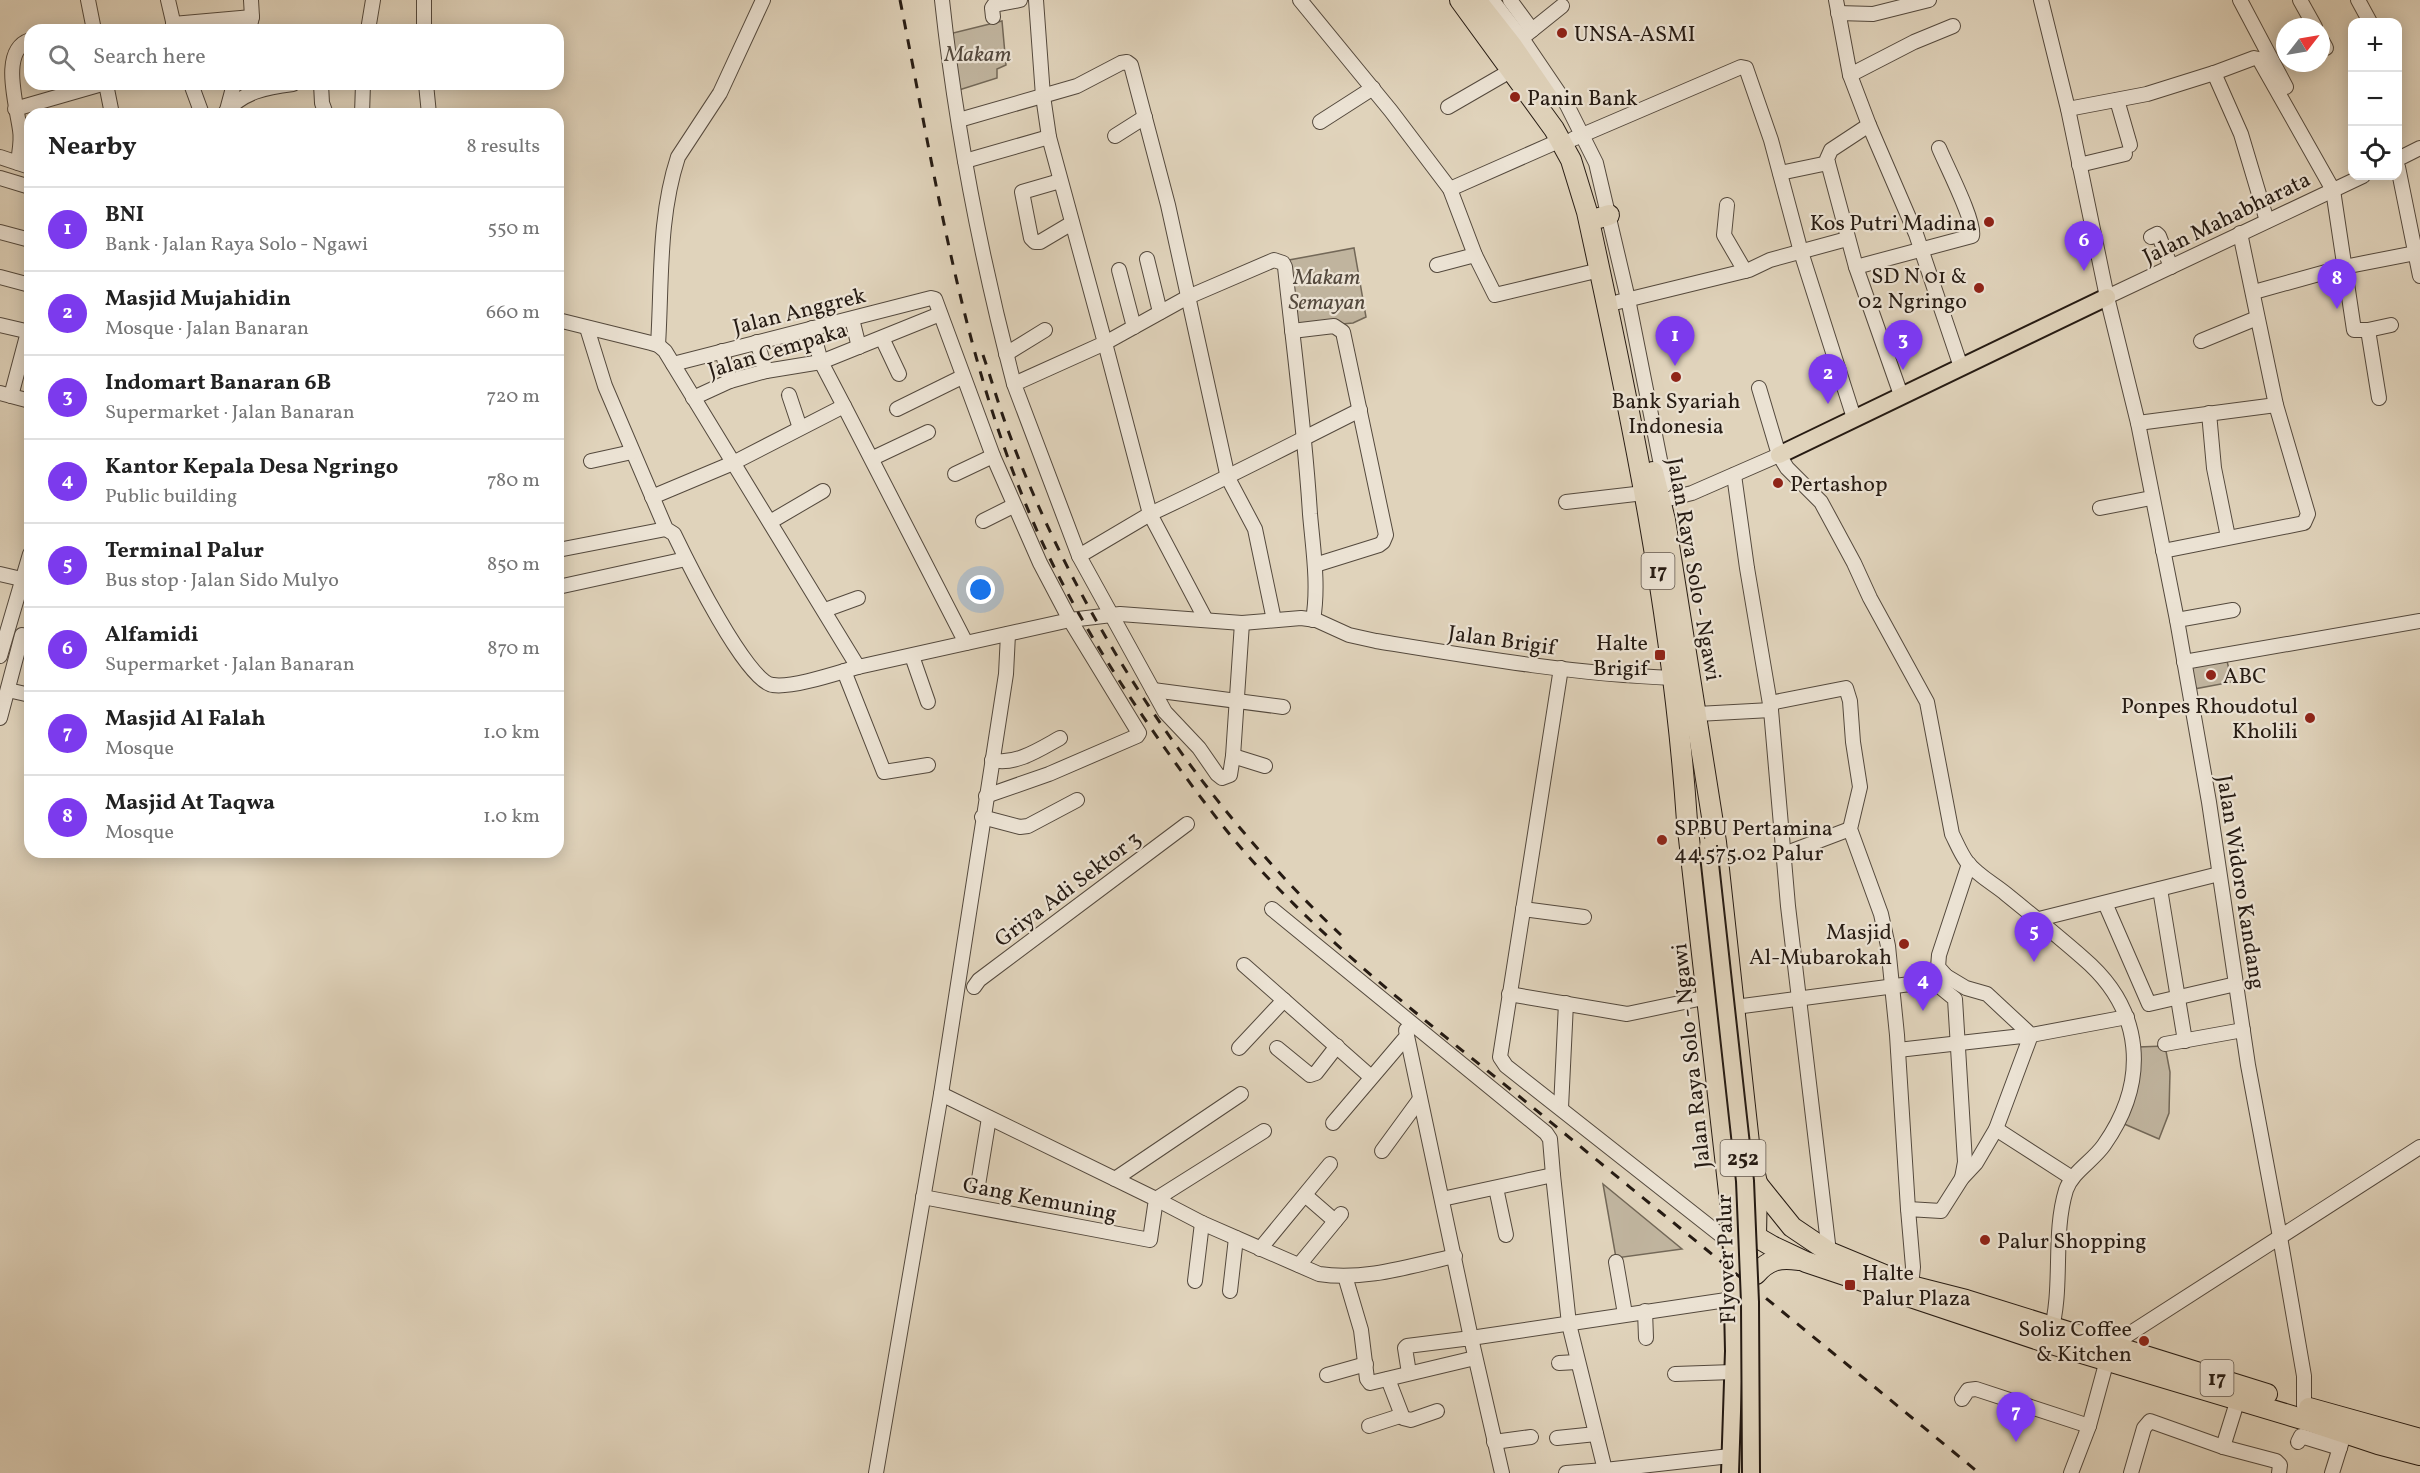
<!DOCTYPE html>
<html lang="en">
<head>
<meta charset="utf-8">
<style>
  body { margin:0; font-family:Vollkorn,serif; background:#f6f6f6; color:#222 }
  .controls { position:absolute; right:18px; top:18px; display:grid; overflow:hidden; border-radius:12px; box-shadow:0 3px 15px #0003 }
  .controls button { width:54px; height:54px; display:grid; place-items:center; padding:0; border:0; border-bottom:2px solid #e0e0e0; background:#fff; color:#222; font:30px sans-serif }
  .compass { position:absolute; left:2276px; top:18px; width:54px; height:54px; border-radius:50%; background:#fff; box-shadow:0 3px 15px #0003; rotate:59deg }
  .you { position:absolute; left:981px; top:590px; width:21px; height:21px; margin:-15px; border:4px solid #fff; border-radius:50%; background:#1a73e8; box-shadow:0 0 0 9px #1a73e833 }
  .badge { display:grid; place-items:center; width:39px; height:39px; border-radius:50%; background:#7c3aed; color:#fff; font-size:20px; font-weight:700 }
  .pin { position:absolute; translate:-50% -50px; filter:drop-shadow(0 2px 3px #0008) }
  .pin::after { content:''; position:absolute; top:32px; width:21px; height:18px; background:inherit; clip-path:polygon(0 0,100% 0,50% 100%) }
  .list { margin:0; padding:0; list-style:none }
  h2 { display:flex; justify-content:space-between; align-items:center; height:78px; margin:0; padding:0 24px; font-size:26px }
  h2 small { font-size:20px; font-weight:400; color:#767676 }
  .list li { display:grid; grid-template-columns:39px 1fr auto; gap:18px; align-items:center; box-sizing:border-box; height:84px; padding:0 24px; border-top:2px solid #e0e0e0 }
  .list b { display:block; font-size:22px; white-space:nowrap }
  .list p { margin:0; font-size:20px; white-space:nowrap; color:#767676 }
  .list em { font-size:20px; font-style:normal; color:#767676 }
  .icon { flex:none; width:33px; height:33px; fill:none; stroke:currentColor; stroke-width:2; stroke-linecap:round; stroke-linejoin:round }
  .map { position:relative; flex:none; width:2420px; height:1473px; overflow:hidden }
  .search { position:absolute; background:#fff; box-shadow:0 3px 15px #0003; left:24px; top:24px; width:540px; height:66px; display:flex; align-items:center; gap:15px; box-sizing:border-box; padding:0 21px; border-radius:18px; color:#767676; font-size:22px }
  .panel { position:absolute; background:#fff; box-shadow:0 3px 15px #0003; left:24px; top:108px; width:540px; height:750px; border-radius:18px }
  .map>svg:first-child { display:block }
  .green { fill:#c0b49e; stroke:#736858; stroke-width:1.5 }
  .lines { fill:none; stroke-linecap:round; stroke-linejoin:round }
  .minor-casing { stroke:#54493d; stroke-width:16 }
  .major-casing { stroke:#261b13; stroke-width:20 }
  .highway-casing { stroke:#261b13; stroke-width:22 }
  .minor { stroke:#ebe2d3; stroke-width:14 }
  .major { stroke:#e0d3bb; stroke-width:16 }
  .highway { stroke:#e0d3bb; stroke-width:20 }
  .rail { stroke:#261b13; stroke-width:3; stroke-dasharray:10 10; stroke-linecap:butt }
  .major-bridge-casing { stroke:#261b13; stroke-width:20; stroke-linecap:butt }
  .major-bridge { stroke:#e0d3bb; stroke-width:16 }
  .poi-dot { fill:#8f2418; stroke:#ebe2d3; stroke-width:2 }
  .labels { text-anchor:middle; stroke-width:4.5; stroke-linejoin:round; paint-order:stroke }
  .shield { fill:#ebe2d3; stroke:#61574d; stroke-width:1.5 }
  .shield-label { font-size:21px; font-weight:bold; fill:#261b13 }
  .poi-label { font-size:22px; fill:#261b13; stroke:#ebe2d3; text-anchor:start }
  .park-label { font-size:22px; font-style:italic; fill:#54493d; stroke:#ebe2d3 }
  .street-label { font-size:22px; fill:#261b13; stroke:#ebe2d3 }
</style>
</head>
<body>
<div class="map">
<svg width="2420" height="1473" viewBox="0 0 2420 1473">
  <rect width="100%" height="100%" fill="#e0d3bb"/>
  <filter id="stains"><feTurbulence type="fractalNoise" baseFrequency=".00333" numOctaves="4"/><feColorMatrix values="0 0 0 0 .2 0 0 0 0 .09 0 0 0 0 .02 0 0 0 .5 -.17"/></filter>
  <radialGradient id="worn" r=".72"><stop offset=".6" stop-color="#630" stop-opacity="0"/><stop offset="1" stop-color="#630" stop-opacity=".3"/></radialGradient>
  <g class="green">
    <polygon points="1002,21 1006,65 997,69 997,78 959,90 949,34"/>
    <polygon points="1354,248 1366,317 1353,323 1298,328 1287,263 1289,260"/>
    <polygon points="2227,661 2232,682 2194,689 2191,667"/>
    <polygon points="2165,1046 2170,1072 2169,1113 2159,1139 2122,1123 2139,1080 2138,1047"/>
    <polygon points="1603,1184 1682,1249 1616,1258"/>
  </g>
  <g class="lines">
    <defs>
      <g id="minor">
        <polyline points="88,0 94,30"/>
        <polyline points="168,0 175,30"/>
        <polyline points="424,0 424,30"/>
        <path d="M942,0c14,130 39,258 72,384"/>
        <polyline points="1036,0 1043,96 1049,137 1105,343 1014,384 1079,556"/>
        <polyline points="1300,0 1391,111 1450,189 1475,255 1495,295 1600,270"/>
        <polyline points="1492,0 1523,40 1567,105 1596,163 1628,299 1665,485"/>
        <polyline points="1510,0 1532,30"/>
        <polyline points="1836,0 1850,75 1869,125 1916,234 1961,367"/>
        <polyline points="2041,0 2068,109 2107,297 2138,423 2177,620 2209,802 2248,1065 2280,1237 2304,1376 2304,1406"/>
        <polyline points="2240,0 2286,87"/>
        <polyline points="2300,0 2315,27"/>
        <polyline points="2358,0 2370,22"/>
        <polyline points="1838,13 1873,14 1929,0"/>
        <polyline points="993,17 992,8 994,5 1020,0"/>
        <polyline points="173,24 252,17"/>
        <polyline points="249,30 252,17 251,0"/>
        <polyline points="368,30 373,0"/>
        <polyline points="2321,39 2326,48"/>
        <polyline points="1516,43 1562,6"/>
        <polyline points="2214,73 2241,134 2267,221"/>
        <polyline points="1850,75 1914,42 1953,26"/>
        <polyline points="106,84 112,114"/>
        <polyline points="191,84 202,114"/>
        <polyline points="321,84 322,103 326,114"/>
        <polyline points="426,84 429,114"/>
        <polyline points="2117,100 2130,145"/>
        <polyline points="1448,107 1512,70"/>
        <polyline points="15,109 102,84"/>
        <polyline points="2068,109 2147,94 2214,73 2254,58 2259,59 2333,190 2354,330 2368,330 2391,325"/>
        <polyline points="227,110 234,84"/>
        <path d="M224,114c18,-22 42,-27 69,-30"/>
        <polyline points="362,114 363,84"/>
        <polyline points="959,120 1077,86 1121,63 1127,62 1131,65 1168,205 1228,478 1255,529 1274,620"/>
        <polyline points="1320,122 1373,88"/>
        <path d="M1869,125l-38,25 -4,9 29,108 116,-31c4,-13 -26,-71 -33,-88"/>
        <polyline points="1115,136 1145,117"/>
        <polyline points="1573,139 1741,67 1746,68 1771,140 1801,252 1854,418"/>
        <polyline points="0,157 30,167"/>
        <polyline points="2398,159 2420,148"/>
        <polyline points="965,161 1049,137"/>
        <path d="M18,163c1,-11 4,-22 2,-33 -4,-28 -20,-80 10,-90"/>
        <polyline points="2079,165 2125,154"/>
        <polyline points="2398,167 2420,276"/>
        <polyline points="1780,173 1828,163"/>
        <polyline points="0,178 30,187"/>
        <polyline points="1060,181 1022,192 1031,238 1035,242 1040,242 1072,223"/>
        <polyline points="1450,189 1561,140"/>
        <polyline points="1727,205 1724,235 1745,271"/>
        <polyline points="0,232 30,240"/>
        <polyline points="2151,237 2157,234 2159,236 2171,267"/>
        <polyline points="1147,259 1160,312"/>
        <polyline points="1437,265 1475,255"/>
        <polyline points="1856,267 1901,395"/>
        <polyline points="1119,270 1134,327"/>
        <polyline points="0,277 30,285"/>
        <polyline points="2254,292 2344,267 2420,252"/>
        <polyline points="2107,297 2363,176"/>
        <polyline points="1618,302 1749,270 1770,260 1847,239"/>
        <polyline points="852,319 859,347"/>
        <path d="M558,320l93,23 7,2 7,6 193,316 212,-47 50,-6 122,9 59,-5 15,2 33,15 27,6c98,16 197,33 297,37"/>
        <polyline points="0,325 30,332"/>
        <path d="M587,328l18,58 61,143 8,5c13,27 73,149 99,151 20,3 64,-12 85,-18"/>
        <polyline points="812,328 821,362 844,406"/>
        <polyline points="2368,330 2379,398"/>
        <polyline points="1292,331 1334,326 1343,332 1386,535 1383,542 1379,545 1315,565"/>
        <polyline points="882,338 899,374"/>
        <polyline points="2201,341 2257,318"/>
        <polyline points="757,342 766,371"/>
        <path d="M658,345c4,-63 0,-127 20,-188l42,-64 43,-93"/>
        <polyline points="722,351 730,381"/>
        <polyline points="1006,354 1045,330"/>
        <polyline points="673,364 931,298 935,299 993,456 1040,563 1070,620 1139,733 1137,736 1049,774 986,796"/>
        <path d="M1759,388l20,67 8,13 34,34 33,61 16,35 57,104 25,132c5,10 9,20 15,28 10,13 27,22 39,32 26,21 52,42 77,64 61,52 66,123 21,187 -11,16 -32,27 -38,45 -14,46 -2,98 -16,145"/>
        <polyline points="0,393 30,401"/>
        <polyline points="789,395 800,428"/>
        <polyline points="11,396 28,332"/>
        <polyline points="693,398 730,381 766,371 821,362 940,314"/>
        <polyline points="897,409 962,377"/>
        <polyline points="2209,413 2214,468 2228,537"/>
        <polyline points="2138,423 2276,405 2240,233"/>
        <polyline points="873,458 928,432"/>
        <polyline points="591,461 632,452"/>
        <polyline points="955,474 993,456"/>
        <polyline points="1734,475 1747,568 1771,710 1788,906 1829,1252"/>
        <polyline points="652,497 733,463 844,406 966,643"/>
        <polyline points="1660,501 1692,493 1779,455"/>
        <polyline points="1566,502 1644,493"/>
        <polyline points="2100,508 2151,498"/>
        <polyline points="983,521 1013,506"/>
        <polyline points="770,522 823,491"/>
        <polyline points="558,550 666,529"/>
        <polyline points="2163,551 2304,523 2308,514 2276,405"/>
        <polyline points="0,574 30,581"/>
        <polyline points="558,587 686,559"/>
        <polyline points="825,610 858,598"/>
        <path d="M1206,620l-56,-106c71,-33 140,-69 210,-104"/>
        <polyline points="2177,620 2233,610"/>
        <path d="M1242,623l-9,133 -3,19 -8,3 -5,-4 -18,-26 -34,-36 -86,-156 71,-42 -45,-171 83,-46 86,-37 9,3 2,4c9,83 20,165 25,247 3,35 9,71 3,106"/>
        <polyline points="0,656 30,554"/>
        <polyline points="912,656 928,702"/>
        <polyline points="2184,662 2420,621"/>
        <polyline points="1561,668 1500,1057 1506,1066 1732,1244"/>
        <polyline points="844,671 884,772 928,765"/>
        <polyline points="8,690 30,695"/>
        <polyline points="1153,690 1283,707"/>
        <polyline points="1770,703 1846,688 1850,701 1853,742 1860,787 1850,829 1881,914 1888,946 1897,1035 1908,1209"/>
        <polyline points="1697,714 1771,710"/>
        <polyline points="0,718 22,635 30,637"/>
        <polyline points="1233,756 1265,766"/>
        <path d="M992,760c23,6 48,-11 68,-22"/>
        <polyline points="982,817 1020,827 1028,826 1077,800"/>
        <polyline points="1784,854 1850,829"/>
        <polyline points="1969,864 1939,955 1938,967 1946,976 1966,988 1987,994 2031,1035 2127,1017"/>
        <polyline points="2160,889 2185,1041"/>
        <polyline points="2105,903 2149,1004 2236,984"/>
        <polyline points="1272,909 1546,1133 1550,1139 1553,1175"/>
        <polyline points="1523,909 1584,917"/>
        <polyline points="2039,919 2219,874"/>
        <polyline points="1244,965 1371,1077"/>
        <polyline points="1933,981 1955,999 1965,1162 1962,1178"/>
        <polyline points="974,987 979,980 1187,824"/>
        <polyline points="1509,994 1627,1014 1708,997"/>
        <polyline points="1735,1007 1933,981 1946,976"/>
        <polyline points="1407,1036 1471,1338 1733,1299"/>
        <polyline points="2165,1044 2243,1030"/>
        <polyline points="1239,1048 1284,1000"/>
        <polyline points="1277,1048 1310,1075 1316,1073 1337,1046"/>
        <polyline points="1898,1050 2031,1035 1996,1129 1976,1163 1962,1178 1941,1211 1908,1209 1913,1267 1911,1286"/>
        <polyline points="1561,1108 1566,1003"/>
        <polyline points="1333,1123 1407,1036 1406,1030"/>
        <polyline points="1996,1129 2072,1178"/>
        <path d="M1264,1131l-108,68 46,24 117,51c46,7 91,-8 136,-18"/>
        <polyline points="1382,1151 1420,1099"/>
        <polyline points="1115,1179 1241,1094"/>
        <polyline points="978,1185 989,1118"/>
        <polyline points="1496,1188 1506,1235"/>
        <polyline points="1305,1195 1335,1221"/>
        <polyline points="923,1197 1150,1240 1156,1199 941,1094"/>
        <polyline points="1442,1199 1553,1175 1569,1324 1605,1470 1566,1473"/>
        <polyline points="1260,1249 1330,1164"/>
        <polyline points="1616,1262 1625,1314"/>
        <polyline points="1299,1265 1341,1214"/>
        <polyline points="1345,1276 1361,1330 1367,1379 1370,1383 1475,1358"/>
        <polyline points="1195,1281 1202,1223"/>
        <polyline points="1230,1291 1236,1238"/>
        <polyline points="1645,1311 1646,1338"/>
        <polyline points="2119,1347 2126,1336 2420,1147"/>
        <polyline points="1559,1363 1577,1362"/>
        <polyline points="1409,1373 1405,1348 1407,1346 1471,1338 1502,1473"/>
        <polyline points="1675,1374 1733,1372"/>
        <polyline points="1327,1375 1366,1364"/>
        <polyline points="1388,1379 1403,1418 1411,1420 1437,1411"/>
        <polyline points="1962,1399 1968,1390 1976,1389 2089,1426"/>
        <polyline points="1369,1426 1400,1416"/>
        <polyline points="1557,1438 1596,1434"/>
        <polyline points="1494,1442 1531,1437"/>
        <polyline points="2298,1442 2301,1436 2340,1448"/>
        <polyline points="2223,1447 2238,1399"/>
        <polyline points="876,1473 941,1094 1006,674 1008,634"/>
        <polyline points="1606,1473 1605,1470 1730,1456"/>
        <polyline points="2071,1473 2089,1426 2107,1360"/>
        <polyline points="2131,1473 2144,1428 2150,1421 2223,1447 2276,1461 2280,1465 2279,1473"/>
        <polyline points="2332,1473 2342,1441"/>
      </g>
      <g id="major">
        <polyline points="1779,455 2107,297"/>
        <polyline points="1730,1473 1734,1351 1731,1210"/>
      </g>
      <g id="highway">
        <path d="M1460,0l94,129 17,31 16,52c44,201 86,403 100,609l44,389 10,18 31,18 34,16 242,81 264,79 66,22 42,11"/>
        <polyline points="1476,0 1512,46 1547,97"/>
        <polyline points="1599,218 1609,215"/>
        <polyline points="1653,472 1665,520 1716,842 1750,1152 1757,1183 1756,1236"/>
        <polyline points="1755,1181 1792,1227 1829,1252 1911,1286 1966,1300 2267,1394"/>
        <path d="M1756,1274c12,-14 24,-17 42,-14"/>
        <polyline points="2309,1408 2420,1439"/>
      </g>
    </defs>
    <use href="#minor" class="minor-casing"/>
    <use href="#major" class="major-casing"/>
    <use href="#highway" class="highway-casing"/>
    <use href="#minor" class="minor"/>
    <use href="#major" class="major"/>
    <use href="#highway" class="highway"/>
    <g class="rail">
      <path d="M900,0c36,180 63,364 138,533 35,78 82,152 131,221 33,46 68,93 108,133 86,89 187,163 282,242 140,115 281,229 420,344"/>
      <path d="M983,355c9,26 16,52 26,78 67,184 190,369 332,502"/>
    </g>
    <defs>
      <polyline id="major-bridge" points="1708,846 1745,1181 1750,1302 1751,1473"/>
    </defs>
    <use href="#major-bridge" class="major-bridge-casing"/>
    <use href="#major-bridge" class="major-bridge"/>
  </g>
  <g class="poi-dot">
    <circle cx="1562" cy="33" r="6"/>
    <circle cx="1515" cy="97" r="6"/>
    <circle cx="1989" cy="222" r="6"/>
    <circle cx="1979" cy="288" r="6"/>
    <circle cx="1676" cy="377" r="6"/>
    <circle cx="1778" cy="483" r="6"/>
    <rect x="1654" y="649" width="12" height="12" rx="3"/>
    <circle cx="2211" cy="675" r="6"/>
    <circle cx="2310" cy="718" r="6"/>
    <circle cx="1662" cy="840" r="6"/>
    <circle cx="1904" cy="944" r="6"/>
    <circle cx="1985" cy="1240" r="6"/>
    <rect x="1844" y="1279" width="12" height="12" rx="3"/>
    <circle cx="2144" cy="1341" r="6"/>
  </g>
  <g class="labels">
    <g class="shield">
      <rect x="1641.5" y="553" width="33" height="36" rx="4.5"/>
      <rect x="1720.5" y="1140" width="45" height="36" rx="4.5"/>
      <rect x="2200.5" y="1360" width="33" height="36" rx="4.5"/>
    </g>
    <g class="shield-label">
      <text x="1658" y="578">17</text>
      <text x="1743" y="1165">252</text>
      <text x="2217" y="1385">17</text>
    </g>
    <g class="poi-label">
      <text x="1574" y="41">UNSA-ASMI</text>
      <text x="1527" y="105">Panin Bank</text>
      <text x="1977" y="230" text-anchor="end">Kos Putri Madina</text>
      <text x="1967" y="283" text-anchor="end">SD N 01 &amp;<tspan x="1967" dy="25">02 Ngringo</tspan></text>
      <text x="1676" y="408" text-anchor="middle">Bank Syariah<tspan x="1676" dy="25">Indonesia</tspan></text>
      <text x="1790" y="491">Pertashop</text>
      <text x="1648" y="650" text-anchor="end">Halte<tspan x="1648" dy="25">Brigif</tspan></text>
      <text x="2223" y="683">ABC</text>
      <text x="2298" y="713" text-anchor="end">Ponpes Rhoudotul<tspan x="2298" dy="25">Kholili</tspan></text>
      <text x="1674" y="835">SPBU Pertamina<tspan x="1674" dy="25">44.575.02 Palur</tspan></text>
      <text x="1892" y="939" text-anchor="end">Masjid<tspan x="1892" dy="25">Al-Mubarokah</tspan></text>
      <text x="1997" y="1248">Palur Shopping</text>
      <text x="1862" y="1280">Halte<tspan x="1862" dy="25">Palur Plaza</tspan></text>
      <text x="2132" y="1336" text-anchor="end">Soliz Coffee<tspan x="2132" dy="25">&amp; Kitchen</tspan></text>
    </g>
    <g class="park-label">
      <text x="978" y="61">Makam</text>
      <text x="1327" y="284">Makam<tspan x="1327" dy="25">Semayan</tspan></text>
    </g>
    <g class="street-label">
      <text transform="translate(2226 217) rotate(-26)" y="8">Jalan Mahabharata</text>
      <text transform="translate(799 310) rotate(-14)" y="8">Jalan Anggrek</text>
      <text transform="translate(777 349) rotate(-17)" y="8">Jalan Cempaka</text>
      <text transform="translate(1695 569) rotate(80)" y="8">Jalan Raya Solo - Ngawi</text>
      <text transform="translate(1502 639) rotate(8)" y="8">Jalan Brigif</text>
      <text transform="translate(2242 882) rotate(81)" y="8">Jalan Widoro Kandang</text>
      <text transform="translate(1067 888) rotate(-37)" y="8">Griya Adi Sektor 3</text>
      <text transform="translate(1690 1056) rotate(-96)" y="8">Jalan Raya Solo - Ngawi</text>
      <text transform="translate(1040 1198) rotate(11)" y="8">Gang Kemuning</text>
      <text transform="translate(1725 1259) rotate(-92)" y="8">Flyover Palur</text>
    </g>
  </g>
  <rect width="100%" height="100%" filter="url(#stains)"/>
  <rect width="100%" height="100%" fill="url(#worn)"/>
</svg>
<div class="controls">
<button>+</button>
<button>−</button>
<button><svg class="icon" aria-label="locate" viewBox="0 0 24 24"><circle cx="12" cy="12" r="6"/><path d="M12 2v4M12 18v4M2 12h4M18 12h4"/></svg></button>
</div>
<svg class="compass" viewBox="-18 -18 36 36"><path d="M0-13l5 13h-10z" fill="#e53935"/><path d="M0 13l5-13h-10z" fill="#767676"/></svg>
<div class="you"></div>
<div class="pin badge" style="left:1675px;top:366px">1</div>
<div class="pin badge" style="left:1828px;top:404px">2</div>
<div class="pin badge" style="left:1903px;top:370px">3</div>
<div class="pin badge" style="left:1923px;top:1011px">4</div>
<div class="pin badge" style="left:2034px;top:962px">5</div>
<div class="pin badge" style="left:2084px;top:271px">6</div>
<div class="pin badge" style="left:2016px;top:1442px">7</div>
<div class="pin badge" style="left:2337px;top:309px">8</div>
<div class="search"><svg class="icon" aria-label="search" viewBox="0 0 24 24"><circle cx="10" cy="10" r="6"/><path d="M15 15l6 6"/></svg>Search here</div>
<section class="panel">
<h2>Nearby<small>8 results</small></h2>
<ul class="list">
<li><span class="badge">1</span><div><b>BNI</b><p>Bank · Jalan Raya Solo - Ngawi</p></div><em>550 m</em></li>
<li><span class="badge">2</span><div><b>Masjid Mujahidin</b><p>Mosque · Jalan Banaran</p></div><em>660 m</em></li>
<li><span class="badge">3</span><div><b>Indomart Banaran 6B</b><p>Supermarket · Jalan Banaran</p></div><em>720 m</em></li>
<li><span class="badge">4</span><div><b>Kantor Kepala Desa Ngringo</b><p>Public building</p></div><em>780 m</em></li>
<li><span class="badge">5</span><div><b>Terminal Palur</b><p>Bus stop · Jalan Sido Mulyo</p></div><em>850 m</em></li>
<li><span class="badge">6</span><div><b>Alfamidi</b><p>Supermarket · Jalan Banaran</p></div><em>870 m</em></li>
<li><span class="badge">7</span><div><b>Masjid Al Falah</b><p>Mosque</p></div><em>1.0 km</em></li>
<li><span class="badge">8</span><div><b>Masjid At Taqwa</b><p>Mosque</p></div><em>1.0 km</em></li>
</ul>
</section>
</div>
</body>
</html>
